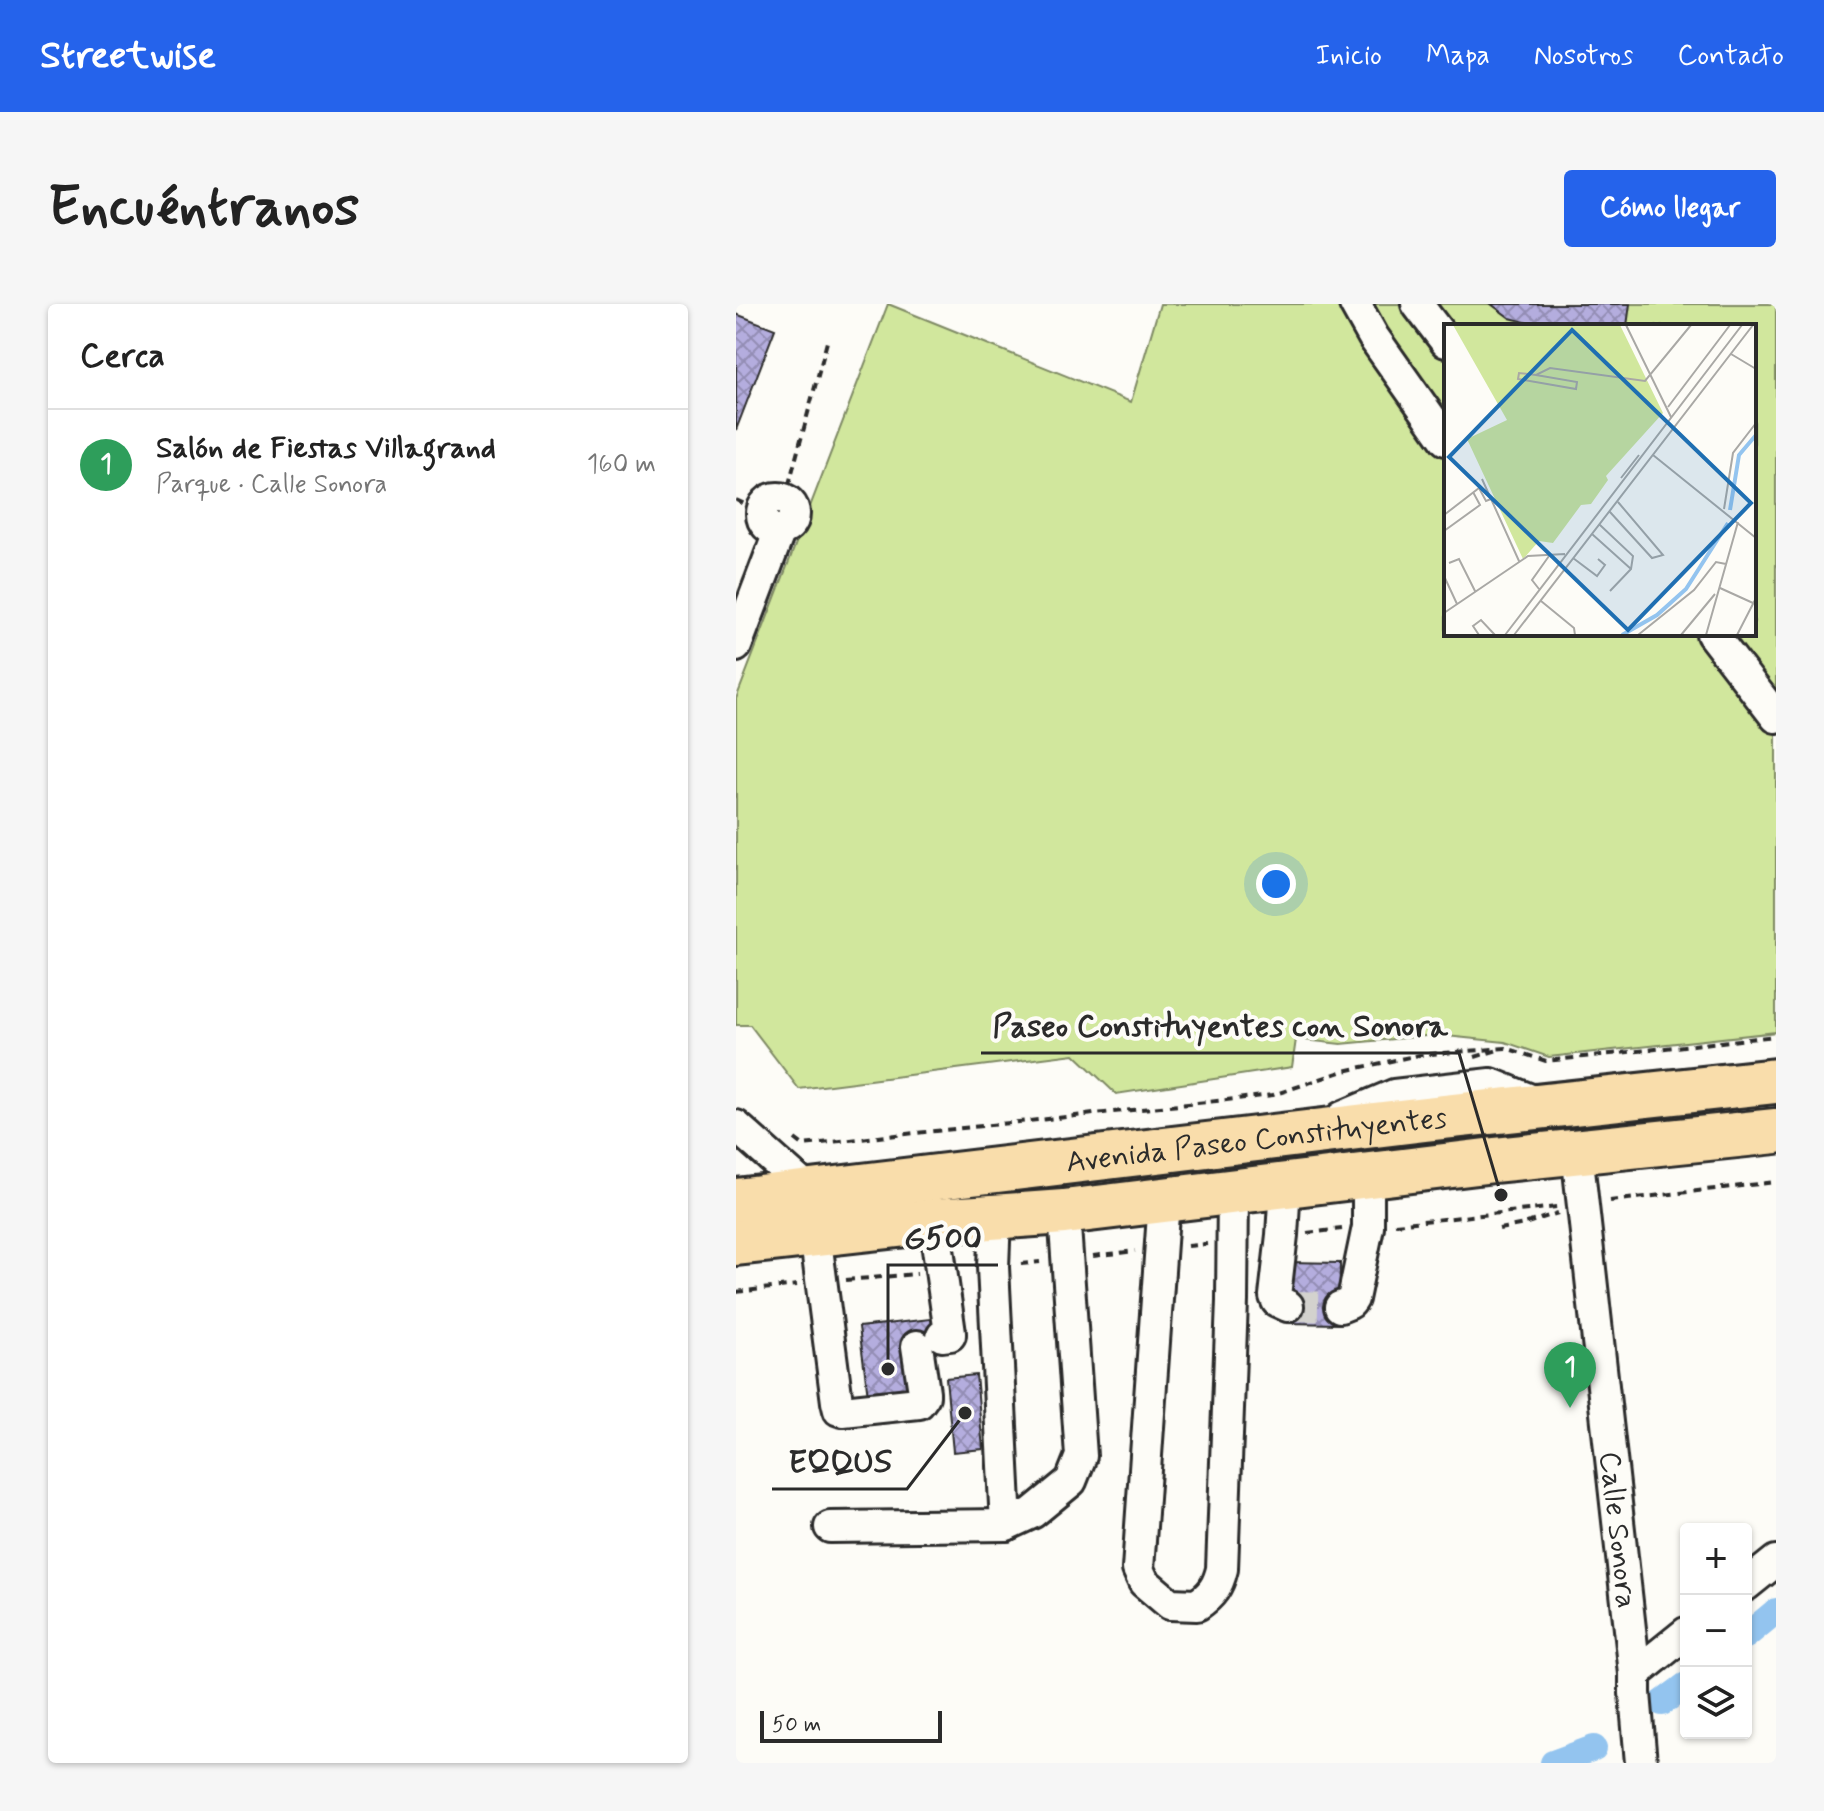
<!DOCTYPE html>
<html lang="es">
<head>
<meta charset="utf-8">
<style>
  body { margin:0; font-family:Mynerve,sans-serif; background:#f6f6f6; color:#222 }
  .controls { position:absolute; right:24px; bottom:24px; display:grid; overflow:hidden; border-radius:8px; box-shadow:0 2px 6px #0004 }
  .controls button { width:72px; height:72px; display:grid; place-items:center; padding:0; border:0; border-bottom:2px solid #e0e0e0; background:#fff; color:#222; font:40px sans-serif }
  .scale { position:absolute; left:24px; bottom:20px; width:182px; box-sizing:border-box; padding-left:8px; border:4px solid #2b2b2b; border-top:0; font-size:22px; line-height:28px; white-space:nowrap; color:#2b2b2b; -webkit-text-stroke:6px #fdfcf7; paint-order:stroke }
  .you { position:absolute; left:540px; top:580px; width:28px; height:28px; margin:-20px; border:6px solid #fff; border-radius:50%; background:#1a73e8; box-shadow:0 0 0 12px #1a73e833 }
  .badge { display:grid; place-items:center; width:52px; height:52px; border-radius:50%; background:#2563eb; color:#fff; font-size:26px; font-weight:700 }
  .pin { position:absolute; translate:-50% -66px; filter:drop-shadow(0 2px 4px #0008) }
  .pin::after { content:''; position:absolute; top:42px; width:28px; height:24px; background:inherit; clip-path:polygon(0 0,100% 0,50% 100%) }
  .list { margin:0; padding:0; list-style:none }
  h2 { display:flex; justify-content:space-between; align-items:center; height:104px; margin:0; padding:0 32px; font-size:34px }
  h2 small { font-size:26px; font-weight:400; color:#767676 }
  .list li { display:grid; grid-template-columns:52px 1fr auto; gap:24px; align-items:center; box-sizing:border-box; height:112px; padding:0 32px; border-top:2px solid #e0e0e0 }
  .list b { display:block; font-size:30px; white-space:nowrap }
  .list p { margin:0; font-size:26px; white-space:nowrap; color:#767676 }
  .list em { font-size:26px; font-style:normal; color:#767676 }
  .icon { flex:none; width:44px; height:44px; fill:none; stroke:currentColor; stroke-width:2; stroke-linecap:round; stroke-linejoin:round }
  .map { position:relative; flex:none; width:1040px; height:1459px; overflow:hidden; border-radius:8px }
  header { display:flex; align-items:center; gap:48px; box-sizing:border-box; height:112px; padding:0 40px; background:#2563eb; color:#fff }
  header strong { font-size:38px }
  nav { display:flex; gap:44px; margin-inline-start:auto; font-size:28px }
  .intro { display:flex; align-items:center; justify-content:space-between; box-sizing:border-box; height:192px; padding:0 48px }
  h1 { margin:0; font-size:56px }
  .button { padding:20px 36px; border-radius:8px; background:#2563eb; color:#fff; font-size:28px; font-weight:700 }
  main { display:flex; gap:48px; padding:0 48px }
  aside { flex:1; background:#fff; border-radius:8px; box-shadow:0 2px 6px #0004 }
  .map>svg:first-child { display:block }
  .garden { fill:#d1e79d; stroke:#7e8964; stroke-width:2; fill-rule:evenodd }
  .lines { fill:none; stroke-linecap:round; stroke-linejoin:round }
  .canal { stroke:#93c4ef; stroke-width:26 }
  .building { fill:url(#building-cross-hatch); stroke:#2b2b2b; stroke-width:2 }
  .minor-tunnel { stroke:#d3d2ce; stroke-width:30; stroke-dasharray:30 15; stroke-linecap:butt }
  .minor-casing { stroke:#2b2b2b; stroke-width:36 }
  .highway-casing { stroke:#2b2b2b; stroke-width:50 }
  .path { stroke:#2b2b2b; stroke-width:4; stroke-dasharray:8 6; stroke-linecap:butt }
  .minor { stroke:#fdfcf7; stroke-width:30 }
  .highway { stroke:#f9ddab; stroke-width:44 }
  .labels { text-anchor:middle; stroke-width:8; stroke-linejoin:round; paint-order:stroke }
  .street-label { font-size:30px; fill:#2b2b2b; stroke:#fdfcf7 }
  .inset-river { fill:none; stroke:#93c4ef; stroke-width:4 }
  .inset-road { fill:none; stroke:#a9a8a5; stroke-width:2 }
  .view { fill:#1f6fb2; fill-opacity:0.15; stroke:#1f6fb2; stroke-width:4 }
  .inset-edge { fill:none; stroke:#2b2b2b; stroke-width:4 }
  .leader { fill:none; stroke:#2b2b2b; stroke-width:3 }
  .callout-dot { fill:#2b2b2b; stroke:#fdfcf7; stroke-width:3 }
  .callout-label { font-size:32px; text-anchor:middle; font-weight:bold; fill:#2b2b2b; stroke:#fdfcf7; stroke-width:8; stroke-linejoin:round; paint-order:stroke }
</style>
</head>
<body>
<header>
<strong>Streetwise</strong>
<nav><a>Inicio</a><a>Mapa</a><a>Nosotros</a><a>Contacto</a></nav>
</header>
<div class="intro"><h1>Encuéntranos</h1><a class="button">Cómo llegar</a></div>
<main>
<aside>
<h2>Cerca<small></small></h2>
<ul class="list">
<li><span class="badge" style="background:#2e9e5b">1</span><div><b>Salón de Fiestas Villagrand</b><p>Parque · Calle Sonora</p></div><em>160 m</em></li>
</ul>
</aside>
<div class="map">
<svg width="1040" height="1459" viewBox="0 0 1040 1459">
  <defs>
    <pattern id="building-cross-hatch" width="8" height="8" patternUnits="userSpaceOnUse" patternTransform="scale(2)"><rect width="8" height="8" fill="#b4adde"/><path d="M0 0l8 8M0 8l8-8" fill="none" stroke="#938db4"/></pattern>
  </defs>
  <rect width="100%" height="100%" fill="#fdfcf7"/>
  <filter id="ink" filterUnits="userSpaceOnUse"><feTurbulence type="fractalNoise" baseFrequency=".0125" numOctaves="2"/><feDisplacementMap in="SourceGraphic" scale="16" xChannelSelector="R" yChannelSelector="G"/><feConvolveMatrix kernelMatrix="1 2 1 2 8 2 1 2 1" color-interpolation-filters="sRGB"/></filter>
  <g filter="url(#ink)">
    <path class="garden" d="M152,0l243,98 29,-98h616v728l-227,25 -44,-15 -69,-7 -95,9 -45,-5 -4,28 -176,27 -42,-40 -275,35 -49,-64h-14v-326zM710,22h308v308h-308z"/>
    <g class="lines">
      <g class="canal">
        <polyline points="1010,1332 1040,1307"/>
        <polyline points="926,1399 950,1381"/>
        <polyline points="817,1459 858,1444"/>
      </g>
    </g>
    <g class="building">
      <polygon points="755,0 894,0 891,22 805,22 774,14"/>
      <polygon points="0,10 39,25 0,126"/>
      <polygon points="552,958 604,959 603,1020 551,1019"/>
      <polygon points="203,1014 206,1039 173,1043 179,1087 132,1092 123,1023"/>
      <polygon points="240,1071 247,1145 217,1148 210,1074"/>
    </g>
    <g class="lines">
      <polyline class="minor-tunnel" points="552,1002 604,1003"/>
      <defs>
        <g id="minor">
          <polyline points="619,0 638,34 710,136"/>
          <polyline points="681,0 710,38"/>
          <circle cx="42" cy="210" r="16"/>
          <polyline points="976,330 1040,413"/>
          <polyline points="0,342 44,226"/>
          <polyline points="606,813 658,791 755,780 805,800"/>
          <polyline points="0,822 74,888"/>
          <path id="s1" d="M841,848l58,522v19l6,70"/>
          <polyline points="549,882 546,931 539,992 541,997 552,1002"/>
          <path d="M428,896l-26,369 6,13 26,22 27,1c15,-10 21,-19 25,-36l10,-268 1,-109"/>
          <polyline points="259,913 257,963 270,1221"/>
          <polyline points="198,917 214,1029 214,1031 206,1032"/>
          <polyline points="79,929 101,1098 103,1106 107,1107 183,1099 188,1092 188,1088 181,1042"/>
          <polyline points="604,1003 614,999 617,995 632,923 632,871"/>
          <polyline points="94,1223 270,1221 296,1209 335,1177 345,1152 328,908"/>
          <polyline points="1010,1281 1040,1257"/>
          <polyline points="899,1370 950,1329"/>
        </g>
        <g id="highway">
          <path id="s2" d="M0,897l689,-82 351,-38"/>
          <polyline points="0,939 198,917 328,908 758,856 1040,827"/>
        </g>
      </defs>
      <use href="#minor" class="minor-casing"/>
      <use href="#highway" class="highway-casing"/>
      <g class="path">
        <polyline points="49,195 92,34"/>
        <polyline points="0,196 24,207"/>
        <polyline points="739,753 762,746"/>
        <polyline points="59,835 67,841 537,791 608,767 683,751 770,744 810,757 1040,732"/>
        <polyline points="874,897 1040,878"/>
        <polyline points="659,920 821,903"/>
        <polyline points="763,925 788,920 822,909"/>
        <polyline points="571,929 606,925"/>
        <polyline points="452,942 471,940"/>
        <polyline points="357,952 399,947"/>
        <polyline points="285,960 304,958"/>
        <polyline points="110,976 181,970"/>
        <polyline points="0,988 61,981"/>
      </g>
      <use href="#minor" class="minor"/>
      <use href="#highway" class="highway"/>
    </g>
  </g>
  <g class="labels">
    <g class="street-label">
      <text dy="10" stroke="none"><textPath href="#s2" startOffset="524">Avenida Paseo Constituyentes</textPath></text>
      <text dy="10" stroke="none"><textPath href="#s1" startOffset="380">Calle Sonora</textPath></text>
    </g>
  </g>
  <g transform="translate(708 20)">
    <rect width="312" height="312" fill="#fdfcf7"/>
    <path d="M9,1h167l43,88 -57,63 2,4 -17,24 -10,1 -28,38 -14,-2 -16,18 -56,-120 40,-19z" fill="#d1e79d"/>
    <path class="inset-river" d="M286,186l9,-55 17,-20M178,311l35,-20 29,-26 42,-66"/>
    <path class="inset-road" d="M182,1l45,92M287,30l25,15M92,51l41,7 -1,7 -58,-10 1,-6 17,2 14,-7 95,13 46,-56M224,83l62,-82M209,131l103,83M177,154l18,-23M38,155l37,82M280,185l9,-56 23,-30M166,188l42,46 11,-3 -45,-53M0,191l35,-27 7,13 5,-2M156,201l33,31 -2,13 -21,22M0,207l36,-26 -7,-13M148,210l39,35M129,234l24,18 8,-11 -7,-6M5,239l10,-4 16,32M0,252l13,28M276,264l33,15M95,265l-7,-9 17,-24M97,277l33,27 1,7M0,289l84,-57 37,-2M35,311l-6,-9 8,-6 14,15M61,311l237,-310M70,311l239,-310M194,311l56,-45 22,-28 10,2M237,311l34,-41M262,311l32,-113M293,311l19,-37"/>
    <path class="view" d="M128,6l179,173 -123,127 -179,-173z"/>
    <rect width="312" height="312" class="inset-edge"/>
  </g>
  <path class="leader" d="M765 891L723 749H245M152 1065L152 961H262M229 1109L171 1185H36"/>
  <g class="callout-dot">
    <circle cx="765" cy="891" r="8"/>
    <circle cx="152" cy="1065" r="8"/>
    <circle cx="229" cy="1109" r="8"/>
  </g>
  <g class="callout-label">
    <text x="484" y="732">Paseo Constituyentes con Sonora</text>
    <text x="207" y="944">G500</text>
    <text x="104" y="1168">EQQUS</text>
  </g>
</svg>
<div class="controls">
<button>+</button>
<button>−</button>
<button><svg class="icon" aria-label="layers" viewBox="0 0 24 24"><path d="M12 4l9 5-9 5-9-5zM3 14l9 5 9-5"/></svg></button>
</div>
<div class="scale">50 m</div>
<div class="you"></div>
<div class="pin badge" style="left:834px;top:1104px;background:#2e9e5b">1</div>
</div>
</main>
</body>
</html>
